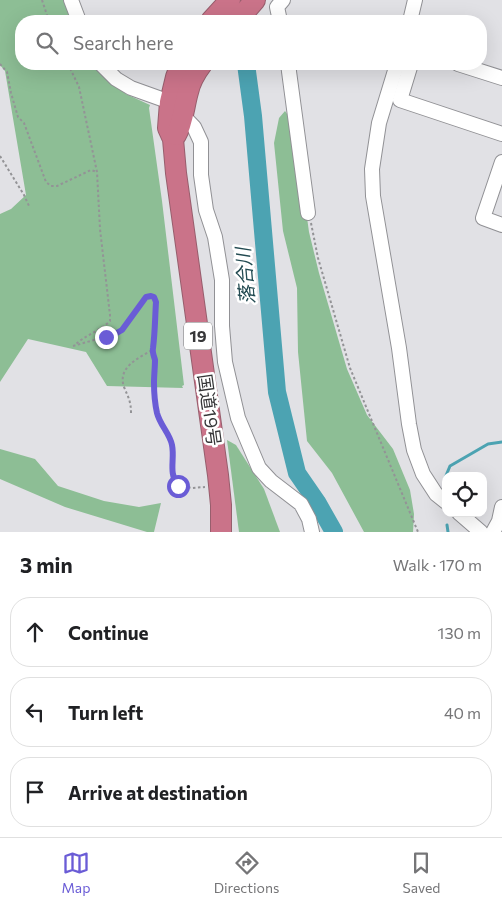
<!DOCTYPE html>
<html lang="en">
<head>
<meta charset="utf-8">
<style>
  body { margin:0; font-family:Commissioner,"Noto Sans JP",sans-serif; background:#f6f6f6; color:#202124 }
  .controls { position:absolute; right:15px; bottom:15px; display:grid; overflow:hidden; border-radius:10px; box-shadow:0 5px 20px #0002 }
  .controls button { width:45px; height:45px; display:grid; place-items:center; padding:0; border:0; border-bottom:1px solid #e0e0e0; background:#fff; color:#202124; font:25px sans-serif }
  .stop { position:absolute; width:15px; height:15px; margin:-11px; border:4px solid #6a5cd6; border-radius:50%; background:#fff }
  .stop.end { background:#6a5cd6; border-color:#fff; box-shadow:0 1px 5px #0008 }
  .list { margin:0; padding:0; list-style:none }
  h2 { display:flex; justify-content:space-between; align-items:center; height:65px; margin:0; padding:0 20px; font-size:21px }
  h2 small { font-size:16px; font-weight:400; color:#757577 }
  .list li { display:grid; grid-template-columns:32px 1fr auto; gap:15px; align-items:center; box-sizing:border-box; height:70px; margin:0 10px 10px; padding:0 10px; border:1px solid #e0e0e0; border-radius:20px }
  .list b { display:block; font-size:19px; white-space:nowrap }
  .list em { font-size:16px; font-style:normal; color:#757577 }
  .icon { flex:none; width:28px; height:28px; fill:none; stroke:currentColor; stroke-width:2; stroke-linecap:round; stroke-linejoin:round }
  .map { position:relative; flex:none; width:502px; height:532px; overflow:hidden }
  .search { position:absolute; background:#fff; box-shadow:0 5px 20px #0002; left:15px; right:15px; top:15px; height:55px; display:flex; align-items:center; gap:12px; box-sizing:border-box; padding:0 18px; border-radius:20px; color:#757577; font-size:19px }
  .sheet { height:305px; background:#fff }
  nav { display:flex; justify-content:space-around; align-items:center; box-sizing:border-box; height:70px; border-top:1px solid #e0e0e0; background:#fff; font-size:14px; color:#757577 }
  nav a { display:grid; justify-items:center; gap:2px }
  nav .on { color:#6a5cd6 }
  .map>svg:first-child { display:block }
  .green { fill:#8dbe95 }
  .lines { fill:none; stroke-linecap:round; stroke-linejoin:round }
  .stream { stroke:#4ca3b2; stroke-width:3 }
  .river { stroke:#4ca3b2; stroke-width:18 }
  .minor-casing { stroke:#919195; stroke-width:16 }
  .highway-casing { stroke:#975e6d; stroke-width:22 }
  .path { stroke:#939396; stroke-width:2; stroke-dasharray:2.5 2.5; stroke-linecap:butt }
  .minor { stroke:#fff; stroke-width:14 }
  .highway { stroke:#ca7389; stroke-width:20 }
  .route { stroke:#6a5cd6; stroke-width:6 }
  .labels { text-anchor:middle; stroke-width:5; stroke-linejoin:round; paint-order:stroke }
  .shield { fill:#fff; stroke:#737374; stroke-width:1 }
  .shield-label { font-size:16px; font-weight:bold; fill:#373739 }
  .street-label { font-size:18px; fill:#373739; stroke:#fff }
  .water-label { font-size:19px; font-style:italic; fill:#224a51; stroke:#fff }
</style>
</head>
<body>
<div class="map">
<svg width="502" height="532" viewBox="0 0 502 532">
  <rect width="100%" height="100%" fill="#e1e1e5"/>
  <g class="green">
    <polygon points="0,0 66,0 74,21 21,21 21,64 95,64 106,78 126,94 150,105 149,108 162,201 184,385 182,386 183,388 107,386 86,352 28,339 0,382 0,214 11,209 26,195 5,71 0,65"/>
    <polygon points="285,111 294,124 309,232 319,273 347,369 367,415 393,449 410,490 414,514 413,532 364,532 332,473 307,441 298,352 297,288 283,231 274,143 279,118"/>
    <polygon points="227,440 236,445 264,489 280,532 239,532"/>
    <polygon points="0,449 35,459 58,486 104,501 139,507 161,503 154,532 147,532 65,507 0,479"/>
  </g>
  <g class="lines">
    <g class="stream">
      <polyline points="445,478 450,466 488,444 502,442"/>
      <polyline points="447,525 448,532"/>
    </g>
    <polyline class="river" points="246,64 253,116 277,392 297,473 317,502 334,532"/>
    <defs>
      <g id="minor">
        <polyline points="71,0 79,21"/>
        <polyline points="280,21 277,7 283,0"/>
        <polyline points="410,21 415,0"/>
        <polyline points="101,64 116,79 131,88 170,102 194,127 201,142 201,175 206,210 215,237 222,280 222,326 225,362 238,418 259,468 271,481 301,504 309,519 312,532"/>
        <polyline points="288,64 308,213"/>
        <polyline points="397,64 379,123 372,169 373,196 399,348 409,424 414,450 423,474 436,494 446,502"/>
        <polyline points="411,64 400,100 502,134"/>
        <polyline points="458,64 502,78"/>
        <polyline points="502,162 483,218 502,225"/>
        <polyline points="459,513 481,532"/>
        <polyline points="493,532 499,521 502,507"/>
      </g>
      <g id="highway">
        <polyline points="211,21 230,0"/>
        <polyline points="237,21 255,0"/>
        <polyline points="181,64 176,77 170,102 168,128 173,139 176,173 218,475 221,505 221,532"/>
        <path d="M176,135c7,-12 8,-29 12,-43 2,-9 8,-20 14,-28"/>
      </g>
    </defs>
    <use href="#minor" class="minor-casing"/>
    <use href="#highway" class="highway-casing"/>
    <g class="path">
      <polyline points="42,0 49,21"/>
      <polyline points="0,64 7,72 11,93 18,117 24,123 46,182 51,186 57,186 91,170 97,172"/>
      <path d="M68,64l11,23 18,85 3,57 10,86v6c-10,10 -25,14 -35,24"/>
      <polyline points="0,156 24,195 29,206"/>
      <polyline points="311,223 318,258 350,368 418,532"/>
      <polyline points="73,346 115,334 122,330 128,322 147,297 151,296 154,297 156,302 154,339 152,350 155,359 154,384 158,415 162,426 171,441 173,448 172,474 174,480 179,485 192,488 205,487"/>
      <path d="M131,413c0,-12 -3,-16 -7,-26 -7,-20 15,-29 28,-37"/>
    </g>
    <use href="#minor" class="minor"/>
    <use href="#highway" class="highway"/>
  </g>
  <g class="lines">
    <path class="route" d="M106,337l9,-3 7,-4 24,-33 5,-1 3,1 2,5c-1,16 -1,31 -3,46 -1,4 1,8 2,12 0,7 -1,15 -1,23 0,10 1,21 3,30 3,12 13,21 15,32 3,15 -4,27 6,41"/>
  </g>
  <g class="labels">
    <rect class="shield" x="184" y="322.5" width="28" height="27" rx="4"/>
    <g class="shield-label">
      <text x="198" y="342">19</text>
    </g>
    <g class="street-label">
      <text transform="translate(209 410) rotate(82)" y="6">国道19号</text>
    </g>
    <g class="water-label">
      <text transform="translate(245 276) rotate(-95)" y="7">落合川</text>
    </g>
  </g>
</svg>
<div class="controls">
<button><svg class="icon" aria-label="locate" viewBox="0 0 24 24"><circle cx="12" cy="12" r="6"/><path d="M12 2v4M12 18v4M2 12h4M18 12h4"/></svg></button>
</div>
<div class="stop" style="left:178px;top:486px"></div>
<div class="stop end" style="left:106px;top:337px"></div>
<div class="search"><svg class="icon" aria-label="search" viewBox="0 0 24 24"><circle cx="10" cy="10" r="6"/><path d="M15 15l6 6"/></svg>Search here</div>
</div>
<section class="sheet">
<h2>3 min<small>Walk · 170 m</small></h2>
<ul class="list">
<li><svg class="icon" aria-label="ahead" viewBox="0 0 24 24"><path d="M12 20V5M6 11l6-6 6 6"/></svg><div><b>Continue</b></div><em>130 m</em></li>
<li><svg class="icon" aria-label="left" viewBox="0 0 24 24"><path d="M17 20v-9H6M10 6l-5 5 5 5"/></svg><div><b>Turn left</b></div><em>40 m</em></li>
<li><svg class="icon" aria-label="arrive" viewBox="0 0 24 24"><path d="M6 21V4h12l-3 4 3 4H6"/></svg><div><b>Arrive at destination</b></div></li>
</ul>
</section>
<nav>
<a class="on"><svg class="icon" aria-label="map" viewBox="0 0 24 24"><path d="M3 6l6-2 6 2 6-2v14l-6 2-6-2-6 2zM9 4v14M15 6v14"/></svg>Map</a>
<a><svg class="icon" aria-label="directions" viewBox="0 0 24 24"><path d="M12 3l9 9-9 9-9-9zM9 14v-3h6M13 9l2 2-2 2"/></svg>Directions</a>
<a><svg class="icon" aria-label="saved" viewBox="0 0 24 24"><path d="M7 4h10v16l-5-4-5 4z"/></svg>Saved</a>
</nav>
</body>
</html>
